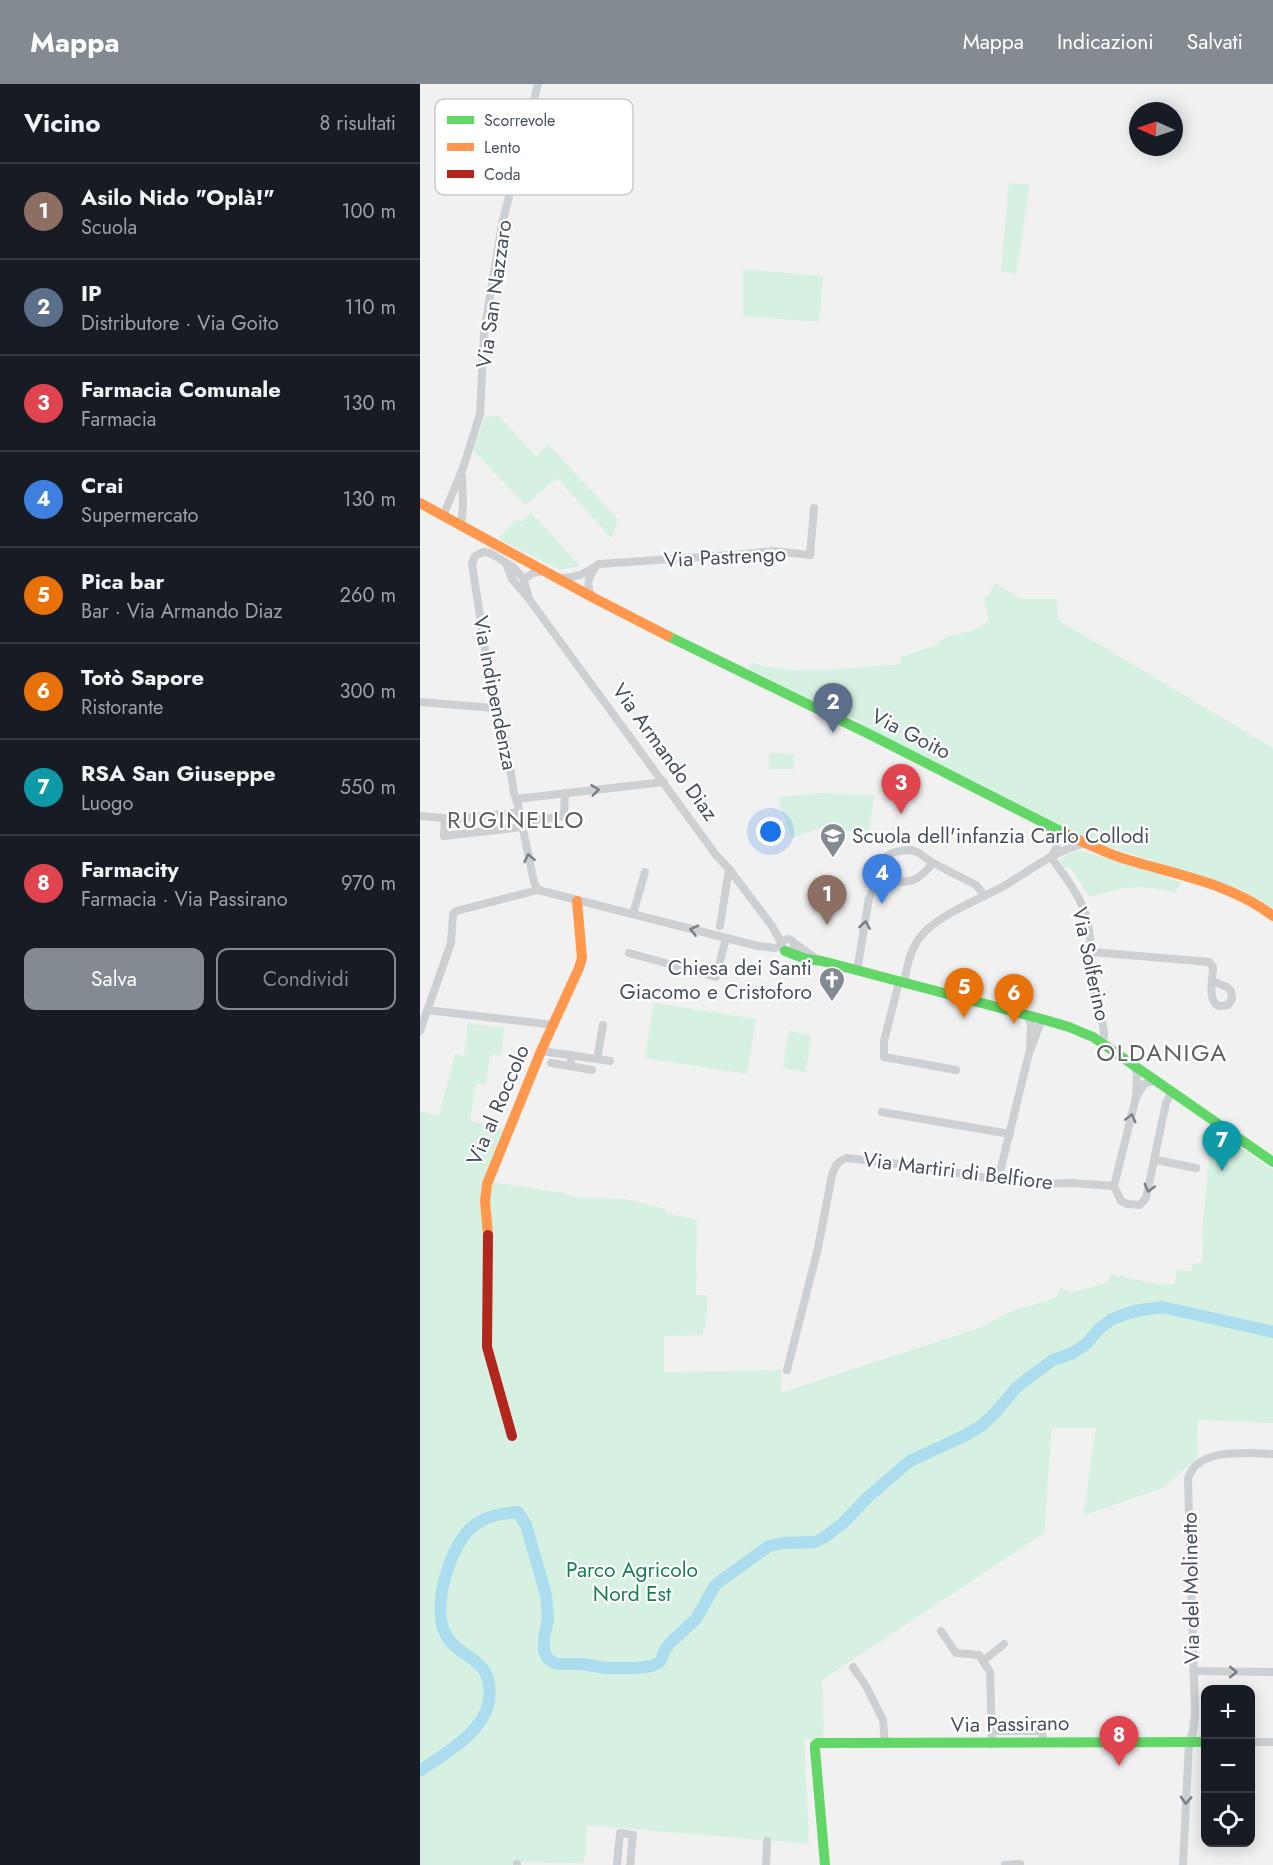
<!DOCTYPE html>
<html lang="it">
<head>
<meta charset="utf-8">
<style>
  body { margin:0; font-family:Jost,sans-serif; background:#20242c; color:#f1f3f6 }
  .controls { position:absolute; right:18px; bottom:18px; display:grid; overflow:hidden; border-radius:12px; box-shadow:0 3px 15px #0003 }
  .controls button { width:54px; height:54px; display:grid; place-items:center; padding:0; border:0; border-bottom:2px solid #363941; background:#171b24; color:#f1f3f6; font:30px sans-serif }
  .compass { position:absolute; left:709px; top:18px; width:54px; height:54px; border-radius:50%; background:#171b24; box-shadow:0 3px 15px #0003; rotate:273deg }
  .you { position:absolute; left:351px; top:748px; width:21px; height:21px; margin:-15px; border:4px solid #fff; border-radius:50%; background:#1a73e8; box-shadow:0 0 0 9px #1a73e833 }
  .badge { display:grid; place-items:center; width:39px; height:39px; border-radius:50%; background:#848a91; color:#fff; font-size:20px; font-weight:700 }
  .pin { position:absolute; translate:-50% -50px; filter:drop-shadow(0 2px 3px #0008) }
  .pin::after { content:''; position:absolute; top:32px; width:21px; height:18px; background:inherit; clip-path:polygon(0 0,100% 0,50% 100%) }
  .list { margin:0; padding:0; list-style:none }
  h2 { display:flex; justify-content:space-between; align-items:center; height:78px; margin:0; padding:0 24px; font-size:26px }
  h2 small { font-size:20px; font-weight:400; color:#9ea1a6 }
  .list li { display:grid; grid-template-columns:39px 1fr auto; gap:18px; align-items:center; box-sizing:border-box; height:96px; padding:0 24px; border-top:2px solid #363941 }
  .list b { display:block; font-size:22px; white-space:nowrap }
  .list p { margin:0; font-size:20px; white-space:nowrap; color:#9ea1a6 }
  .list em { font-size:20px; font-style:normal; color:#9ea1a6 }
  .actions { display:flex; gap:12px; padding:18px 24px }
  .actions a { flex:1; padding:14px 0; border:2px solid #848a91; border-radius:12px; text-align:center; font-size:21px; color:#848a91 }
  .actions .main { background:#848a91; color:#fff }
  .icon { flex:none; width:33px; height:33px; fill:none; stroke:currentColor; stroke-width:2; stroke-linecap:round; stroke-linejoin:round }
  .map { position:relative; flex:none; width:853px; height:1781px; overflow:hidden }
  header { display:flex; align-items:center; gap:36px; box-sizing:border-box; height:84px; padding:0 30px; background:#848a91; color:#fff }
  header strong { font-size:28px }
  nav { display:flex; gap:33px; margin-inline-start:auto; font-size:21px }
  main { display:flex }
  aside { flex:1; background:#171b24 }
  .map>svg:first-child { display:block }
  .green { fill:#d6f0e1 }
  .lines { fill:none; stroke-linecap:round; stroke-linejoin:round }
  .river { stroke:#abddee; stroke-width:12 }
  .street { stroke:#cdd0d2; stroke-width:8 }
  .fast { stroke:#63d668; stroke-width:10 }
  .slow { stroke:#ff974d; stroke-width:10 }
  .jam { stroke:#b3261e; stroke-width:10 }
  .oneway { stroke:#777e87 }
  .labels { text-anchor:middle; stroke-width:4.5; stroke-linejoin:round; paint-order:stroke }
  .street-label { font-size:21px; fill:#48525e; stroke:#fff }
  .poi-label { font-size:21px; fill:#48525e; stroke:#fff; text-anchor:start }
  .park-label { font-size:21px; fill:#188051; stroke:#fff }
  .quarter-label { font-size:24px; letter-spacing:1.5px; fill:#5d6065; stroke:#fff }
  .key { fill:#fff; stroke:#c8cbcf; stroke-width:1.5 }
  .key-label { font-size:16px; fill:#48525e }
</style>
</head>
<body>
<header>
<strong>Mappa</strong>
<nav><a>Mappa</a><a>Indicazioni</a><a>Salvati</a></nav>
</header>
<main>
<aside>
<h2>Vicino<small>8 risultati</small></h2>
<ul class="list">
<li><span class="badge" style="background:#8d6e63">1</span><div><b>Asilo Nido &quot;Oplà!&quot;</b><p>Scuola</p></div><em>100 m</em></li>
<li><span class="badge" style="background:#5c6f8a">2</span><div><b>IP</b><p>Distributore · Via Goito</p></div><em>110 m</em></li>
<li><span class="badge" style="background:#e0444e">3</span><div><b>Farmacia Comunale</b><p>Farmacia</p></div><em>130 m</em></li>
<li><span class="badge" style="background:#3f7fe0">4</span><div><b>Crai</b><p>Supermercato</p></div><em>130 m</em></li>
<li><span class="badge" style="background:#e8710a">5</span><div><b>Pica bar</b><p>Bar · Via Armando Diaz</p></div><em>260 m</em></li>
<li><span class="badge" style="background:#e8710a">6</span><div><b>Totò Sapore</b><p>Ristorante</p></div><em>300 m</em></li>
<li><span class="badge" style="background:#0f9aa8">7</span><div><b>RSA San Giuseppe</b><p>Luogo</p></div><em>550 m</em></li>
<li><span class="badge" style="background:#e0444e">8</span><div><b>Farmacity</b><p>Farmacia · Via Passirano</p></div><em>970 m</em></li>
</ul>
<div class="actions"><a class="main">Salva</a><a>Condividi</a></div>
</aside>
<div class="map">
<svg width="853" height="1781" viewBox="0 0 853 1781">
  <rect width="100%" height="100%" fill="#f2f1f1"/>
  <g class="green">
    <polygon points="589,99 610,101 596,190 581,187"/>
    <polygon points="323,185 403,192 399,238 323,232"/>
    <polygon points="79,332 117,373 128,360 198,435 192,455 137,394 105,421 53,366 65,333"/>
    <polygon points="111,428 160,482 140,486 78,455 96,435 102,438"/>
    <path d="M575,499l26,16h36l1,21 215,128v161l-21,-13 -15,-7 -132,-43 -22,-9 -211,-106 -16,-11 -35,-15 -73,-37 4,-6c33,15 104,5 142,3l7,-2v-6l35,-12 10,-8 25,-6 18,-10 -5,-24h4z"/>
    <polygon points="349,669 374,670 374,685 349,685"/>
    <polygon points="399,709 454,711 449,750 402,743 372,754 357,713"/>
    <path d="M660,767l57,15 44,16 -5,10 -34,-5 -20,1 -32,9 -20,-30 -7,1 -3,-7c5,-7 11,-9 20,-10z"/>
    <polygon points="234,919 336,935 327,990 225,974"/>
    <polygon points="48,937 51,940 80,943 84,942 81,971 70,971 66,1000 56,1000 50,1036 86,1047 72,1098 143,1109 151,1113 205,1115 246,1125 246,1129 277,1136 276,1211 288,1211 286,1243 283,1243 283,1251 244,1252 244,1288 362,1286 360,1309 559,1244 592,1227 636,1214 641,1204 651,1209 689,1198 690,1190 744,1201 745,1200 755,1201 756,1186 771,1187 772,1180 777,1180 782,1177 783,1140 792,1043 853,1086 853,1339 778,1336 777,1374 744,1403 663,1432 676,1344 632,1344 624,1449 402,1596 404,1657 384,1655 389,1760 166,1741 166,1769 163,1779 99,1778 99,1781 0,1781 0,1027 19,1032 35,970 44,972"/>
    <polygon points="369,947 391,951 386,988 363,984"/>
  </g>
  <g class="lines">
    <path class="river" d="M0,1687c25,-18 64,-38 69,-71 6,-45 -33,-40 -45,-69 -11,-28 6,-84 27,-103 13,-12 31,-15 47,-16l8,13 20,70 2,24 -4,19v13l4,8 9,5h25l23,4h31l16,-2 8,-4 5,-12 6,-8 25,-23 18,-32 5,-5 50,-36 14,-3 32,-1 10,-5 18,-14 26,-27 41,-35 54,-25 17,-10 14,-13 20,-24 12,-10 26,-19 20,-7 13,-9 14,-16 12,-9 23,-8 27,-4 111,25"/>
    <g class="street">
      <polyline points="23,432 43,384 60,330 64,249 82,140 118,0"/>
      <polyline points="41,441 43,422 42,392"/>
      <polyline points="86,479 92,495 109,515 296,771 309,785 352,842 362,860"/>
      <polyline points="107,493 113,489 124,487"/>
      <path d="M139,494c16,1 27,-5 40,-14l146,-10 28,-3 37,4 4,-47"/>
      <path d="M172,512c-6,-11 -4,-17 2,-27"/>
      <polyline points="109,514 103,494 93,483 70,469 63,468 55,472 52,480 74,624 85,653 94,709 98,721 114,798 118,806"/>
      <polyline points="0,618 74,624"/>
      <polyline points="96,715 244,698"/>
      <polyline points="0,732 37,735 99,728"/>
      <polyline points="25,734 24,752 102,743"/>
      <polyline points="101,738 144,732 145,709"/>
      <polyline points="624,743 637,754 636,765 632,771"/>
      <path d="M492,766l7,3 14,10c-19,23 -23,18 -51,19 -24,-3 0,-24 10,-29 6,-2 13,-3 20,-3z"/>
      <path d="M631,773c10,15 23,30 30,46 14,29 8,61 13,92 3,18 13,29 9,48"/>
      <polyline points="513,779 556,801 565,812"/>
      <polyline points="118,806 338,862 355,864 362,862"/>
      <polyline points="213,830 225,788"/>
      <polyline points="300,842 309,785"/>
      <circle cx="368" cy="861" r="6"/>
      <polyline points="373,858 395,874"/>
      <path d="M672,868l117,10 4,5c0,13 -6,31 5,39l10,-1 4,-6 -1,-8 -4,-4 -15,-6"/>
      <polyline points="209,869 296,893 306,854"/>
      <polyline points="437,887 449,814 457,798"/>
      <polyline points="479,898 464,957 464,973 536,986"/>
      <path d="M484,899c3,-16 6,-34 17,-47 17,-21 59,-37 83,-50 27,-16 51,-36 82,-43"/>
      <polyline points="7,926 134,941"/>
      <polyline points="0,947 31,859 33,830 36,827 118,806"/>
      <polyline points="611,964 622,935"/>
      <polyline points="121,967 177,975 183,941"/>
      <polyline points="177,975 190,977"/>
      <polyline points="131,979 150,982 152,971"/>
      <polyline points="150,982 172,986"/>
      <polyline points="715,983 717,991 716,1013 694,1102 701,1117 707,1120 720,1121 726,1114 746,1019 752,1007"/>
      <polyline points="717,1012 724,1000 736,996"/>
      <polyline points="462,1028 590,1050"/>
      <polyline points="736,1076 776,1084"/>
      <polyline points="578,1096 610,965 611,939 606,931"/>
      <path d="M367,1286l31,-122 14,-73c3,-9 5,-14 15,-17l77,9 74,13 35,4 40,-1 41,3"/>
      <polyline points="521,1547 536,1569 559,1571 570,1588 572,1660"/>
      <polyline points="563,1577 584,1560"/>
      <polyline points="433,1583 446,1602 463,1636 465,1660"/>
      <polyline points="773,1587 853,1588"/>
      <polyline points="571,1647 622,1647 623,1659"/>
      <polyline points="830,1658 853,1658"/>
      <polyline points="97,1780 97,1781"/>
      <polyline points="197,1781 200,1749 213,1751 210,1781"/>
      <polyline points="346,1781 347,1757"/>
      <polyline points="585,1781 600,1780"/>
      <path d="M763,1781l6,-123 4,-10 2,-19 -7,-234c8,-32 60,-26 85,-25"/>
    </g>
    <g class="fast">
      <polyline points="248,552 451,651 648,751"/>
      <polyline points="365,867 386,875 402,877 622,935 649,943 673,953 853,1078"/>
      <polyline points="405,1781 395,1665 395,1661 398,1659 786,1658"/>
    </g>
    <g class="slow">
      <polyline points="0,419 172,513 248,552"/>
      <path d="M648,751c17,8 34,16 51,22 52,17 110,25 154,59"/>
      <polyline points="68,1151 65,1117 67,1100 121,967 159,884 162,874 157,817"/>
    </g>
    <polyline class="jam" points="68,1151 67,1263 92,1352"/>
  </g>
  <defs><path id="oneway-chevron" d="M-2-3.5L2.5 0L-2 3.5" fill="none" stroke-width="1.6" stroke-linecap="round" stroke-linejoin="round" transform="scale(1.5)"/></defs>
  <g class="oneway">
    <use href="#oneway-chevron" transform="translate(175 706) rotate(-7)"/>
    <use href="#oneway-chevron" transform="translate(109 774) rotate(-101)"/>
    <use href="#oneway-chevron" transform="translate(445 841) rotate(-81)"/>
    <use href="#oneway-chevron" transform="translate(274 846) rotate(-166)"/>
    <use href="#oneway-chevron" transform="translate(711 1034) rotate(-76)"/>
    <use href="#oneway-chevron" transform="translate(729 1104) rotate(105)"/>
    <use href="#oneway-chevron" transform="translate(813 1588) rotate(1)"/>
    <use href="#oneway-chevron" transform="translate(766 1716) rotate(93)"/>
  </g>
  <defs>
    <symbol id="school-pin" viewBox="-11 -11 22 30"><path d="M0 17L-7.5 6A9.5 9.5 0 1 1 7.5 6Z" fill="#848a91" stroke="#fff"/><path d="M0-5L7-2L0 1L-7-2ZM-4 1L0 2.5L4 1V4Q0 6-4 4Z" fill="#fff"/></symbol>
    <symbol id="church-pin" viewBox="-11 -11 22 30"><path d="M0 17L-7.5 6A9.5 9.5 0 1 1 7.5 6Z" fill="#848a91" stroke="#fff"/><path d="M-1.2-6h2.4v3.5h3.3v2.4h-3.3V6h-2.4V-.1h-3.3v-2.4h3.3Z" fill="#fff"/></symbol>
  </defs>
  <g fill-rule="evenodd">
    <use href="#school-pin" x="398" y="737" width="30" height="40"/>
    <use href="#church-pin" x="397" y="881" width="30" height="40"/>
  </g>
  <g class="labels">
    <g class="street-label">
      <text transform="translate(74 210) rotate(-82)" y="7">Via San Nazzaro</text>
      <text transform="translate(305 473) rotate(-3)" y="7">Via Pastrengo</text>
      <text transform="translate(75 609) rotate(79)" y="7">Via Indipendenza</text>
      <text transform="translate(491 650) rotate(27)" y="7">Via Goito</text>
      <text transform="translate(245 668) rotate(54)" y="7">Via Armando Diaz</text>
      <text transform="translate(671 880) rotate(78)" y="7">Via Solferino</text>
      <text transform="translate(78 1021) rotate(-67)" y="7">Via al Roccolo</text>
      <text transform="translate(538 1087) rotate(7)" y="7">Via Martiri di Belfiore</text>
      <text transform="translate(771 1504) rotate(-91)" y="7">Via del Molinetto</text>
      <text transform="translate(590 1640) rotate(-1)" y="7">Via Passirano</text>
    </g>
    <g class="poi-label">
      <text x="432" y="759">Scuola dell'infanzia Carlo Collodi</text>
      <text x="392" y="891" text-anchor="end">Chiesa dei Santi<tspan x="392" dy="24">Giacomo e Cristoforo</tspan></text>
    </g>
    <g class="park-label">
      <text x="212" y="1493">Parco Agricolo<tspan x="212" dy="24">Nord Est</tspan></text>
    </g>
    <g class="quarter-label">
      <text x="96" y="744">RUGINELLO</text>
      <text x="742" y="977">OLDANIGA</text>
    </g>
  </g>
  <rect x="15" y="15" width="198" height="96" rx="9" class="key"/>
  <rect x="27" y="32" width="27" height="8" fill="#63d668"/>
  <rect x="27" y="59" width="27" height="8" fill="#ff974d"/>
  <rect x="27" y="86" width="27" height="8" fill="#b3261e"/>
  <g class="key-label">
    <text x="64" y="42">Scorrevole</text>
    <text x="64" y="69">Lento</text>
    <text x="64" y="96">Coda</text>
  </g>
</svg>
<div class="controls">
<button>+</button>
<button>−</button>
<button><svg class="icon" aria-label="locate" viewBox="0 0 24 24"><circle cx="12" cy="12" r="6"/><path d="M12 2v4M12 18v4M2 12h4M18 12h4"/></svg></button>
</div>
<svg class="compass" viewBox="-18 -18 36 36"><path d="M0-13l5 13h-10z" fill="#e53935"/><path d="M0 13l5-13h-10z" fill="#9ea1a6"/></svg>
<div class="you"></div>
<div class="pin badge" style="left:407px;top:841px;background:#8d6e63">1</div>
<div class="pin badge" style="left:413px;top:649px;background:#5c6f8a">2</div>
<div class="pin badge" style="left:481px;top:730px;background:#e0444e">3</div>
<div class="pin badge" style="left:462px;top:820px;background:#3f7fe0">4</div>
<div class="pin badge" style="left:544px;top:934px;background:#e8710a">5</div>
<div class="pin badge" style="left:594px;top:940px;background:#e8710a">6</div>
<div class="pin badge" style="left:802px;top:1087px;background:#0f9aa8">7</div>
<div class="pin badge" style="left:699px;top:1682px;background:#e0444e">8</div>
</div>
</main>
</body>
</html>
